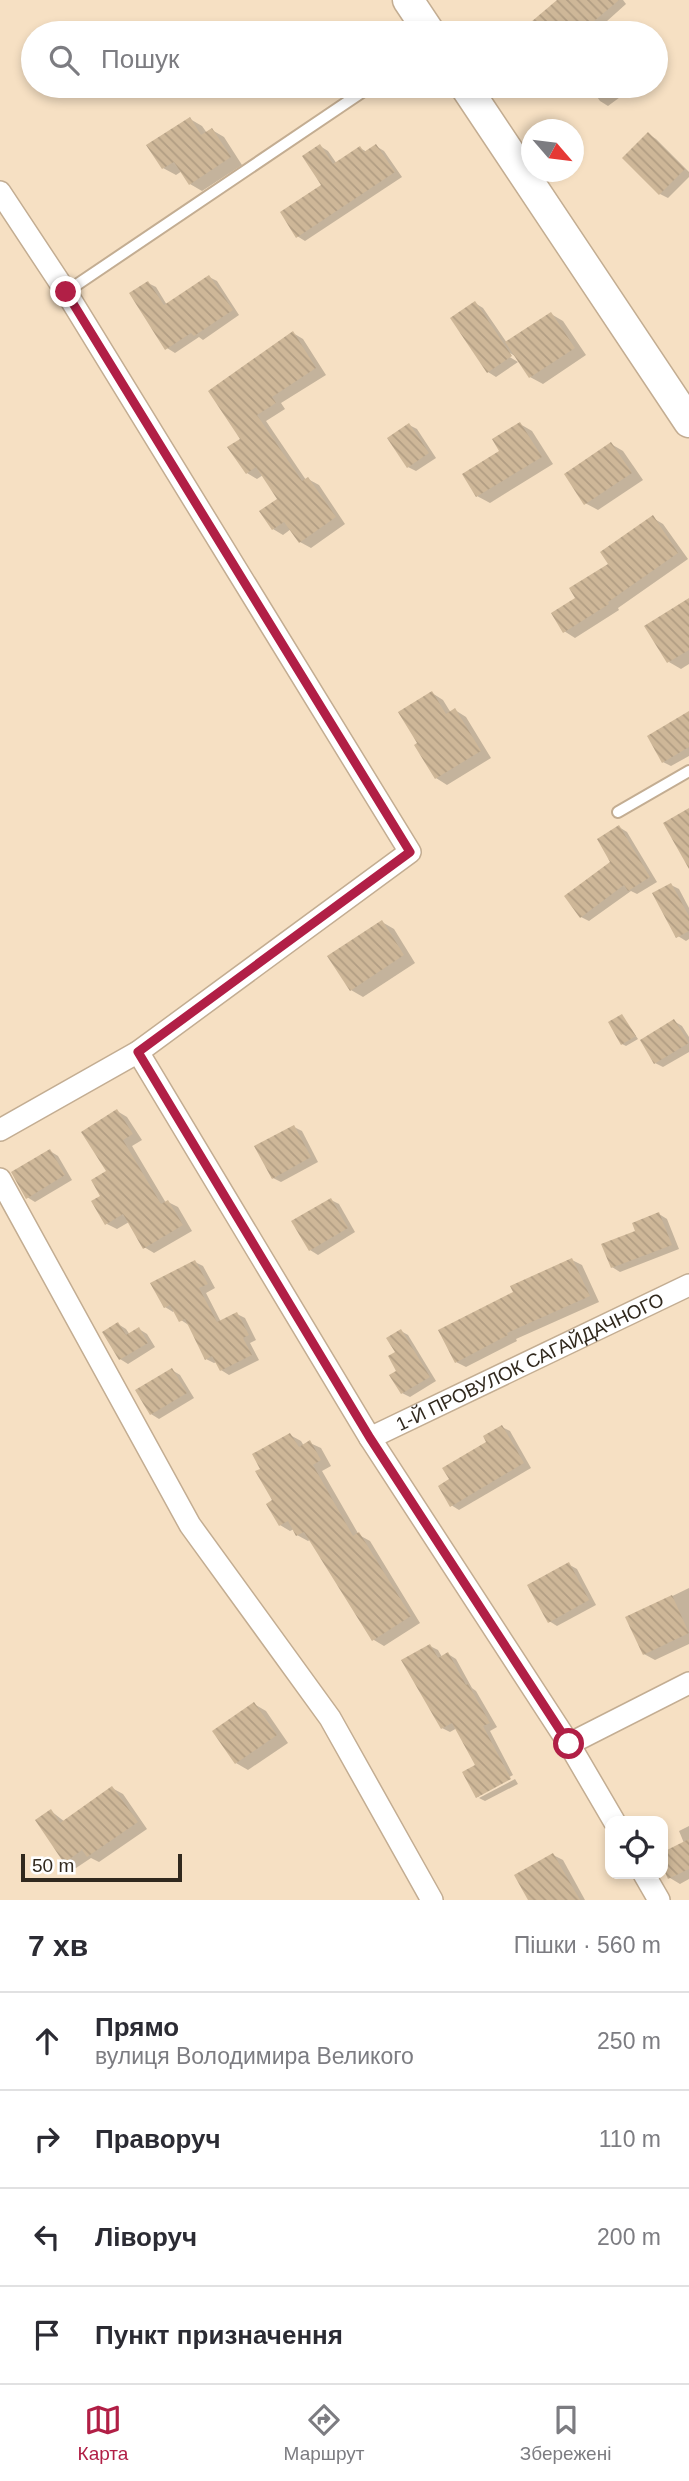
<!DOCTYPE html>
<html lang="uk">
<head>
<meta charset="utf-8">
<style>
  body { margin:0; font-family:Arial,sans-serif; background:#f7f7f7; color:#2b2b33 }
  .controls { position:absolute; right:21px; bottom:21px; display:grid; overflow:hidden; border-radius:14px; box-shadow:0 4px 10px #0003 }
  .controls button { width:63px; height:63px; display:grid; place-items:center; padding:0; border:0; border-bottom:2px solid #e1e1e2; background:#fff; color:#2b2b33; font:35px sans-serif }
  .compass { position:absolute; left:521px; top:119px; width:63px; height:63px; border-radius:50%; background:#fff; box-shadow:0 4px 10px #0003; rotate:118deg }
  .scale { position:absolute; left:21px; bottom:18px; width:161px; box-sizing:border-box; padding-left:7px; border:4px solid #31291e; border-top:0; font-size:19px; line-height:24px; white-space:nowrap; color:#31291e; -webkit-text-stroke:5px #fff; paint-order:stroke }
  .stop { position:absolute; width:21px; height:21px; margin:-16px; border:5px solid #b11f46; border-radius:50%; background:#fff }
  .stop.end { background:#b11f46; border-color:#fff; box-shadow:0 2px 7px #0008 }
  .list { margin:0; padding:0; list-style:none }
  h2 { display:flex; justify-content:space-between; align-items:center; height:91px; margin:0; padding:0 28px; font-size:30px }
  h2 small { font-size:23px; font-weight:400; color:#7c7c81 }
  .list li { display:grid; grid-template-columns:46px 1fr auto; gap:21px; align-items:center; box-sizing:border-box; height:98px; padding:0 28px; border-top:2px solid #e1e1e2 }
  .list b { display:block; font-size:26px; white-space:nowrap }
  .list p { margin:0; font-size:23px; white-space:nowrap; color:#7c7c81 }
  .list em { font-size:23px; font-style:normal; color:#7c7c81 }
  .icon { flex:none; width:38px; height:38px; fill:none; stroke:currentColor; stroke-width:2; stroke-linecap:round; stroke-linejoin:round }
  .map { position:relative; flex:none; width:689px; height:1900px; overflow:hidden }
  .search { position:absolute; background:#fff; box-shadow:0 4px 10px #0003; left:21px; right:21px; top:21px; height:77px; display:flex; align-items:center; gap:18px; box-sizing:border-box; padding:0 24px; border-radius:38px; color:#7c7c81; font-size:26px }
  .sheet { height:483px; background:#fff }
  nav { display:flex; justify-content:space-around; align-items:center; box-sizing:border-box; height:98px; border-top:2px solid #e1e1e2; background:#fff; font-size:19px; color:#7c7c81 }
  nav a { display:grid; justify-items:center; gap:4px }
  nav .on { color:#b11f46 }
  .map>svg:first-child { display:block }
  .shadow { fill:#0003 }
  .building { fill:url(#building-back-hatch) }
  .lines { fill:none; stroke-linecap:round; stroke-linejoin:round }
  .lane-casing { stroke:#c3ad92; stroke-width:14 }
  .street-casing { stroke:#c3ad92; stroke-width:24 }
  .secondary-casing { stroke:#c3ad92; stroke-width:33 }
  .lane { stroke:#fff; stroke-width:10 }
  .street { stroke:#fff; stroke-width:21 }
  .secondary { stroke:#fff; stroke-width:30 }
  .route { stroke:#b11f46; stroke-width:9 }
  .labels { text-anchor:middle; stroke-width:5; stroke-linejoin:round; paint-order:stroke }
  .street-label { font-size:19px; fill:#31291e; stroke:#fff }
</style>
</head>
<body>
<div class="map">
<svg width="689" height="1900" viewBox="0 0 689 1900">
  <defs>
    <pattern id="building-back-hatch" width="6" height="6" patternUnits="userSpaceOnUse" patternTransform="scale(1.75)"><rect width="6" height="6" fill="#ceb798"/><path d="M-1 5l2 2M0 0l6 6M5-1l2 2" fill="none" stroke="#b19d83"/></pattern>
  </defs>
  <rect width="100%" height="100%" fill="#f6e0c3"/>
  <g class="shadow">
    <polygon points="560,0 623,0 626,4 597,30 599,33 537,33 530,25"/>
    <polygon points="589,86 635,86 608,106 600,101"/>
    <polygon points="190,119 202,126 207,133 212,130 224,137 242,165 202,191 190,184 182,171 176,175 163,168"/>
    <polygon points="648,134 656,139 689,172 689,177 668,198 660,194 624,158"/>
    <polygon points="320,146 328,151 337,164 360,148 367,152 376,146 384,151 402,177 305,241 297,236 323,185"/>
    <polygon points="209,277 217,281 239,315 203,340 199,337 175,353 167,348 148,283 156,287 167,305"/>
    <polygon points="475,303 483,308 507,343 551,314 563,321 586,355 543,384 530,377 520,361 518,362 518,358 505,350 503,353 518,362 496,377 488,372"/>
    <polygon points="293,333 303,339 326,375 281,403 285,409 266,421 306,480 308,479 319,485 345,524 311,548 300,542 291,529 283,535 273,529 280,499 263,475 257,479 247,473 243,439"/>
    <polygon points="520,424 532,431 553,464 490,503 477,496"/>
    <polygon points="409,425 417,429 436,458 416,471 408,467"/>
    <polygon points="611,444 623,451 643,480 598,510 585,503"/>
    <polygon points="653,518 663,524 688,559 618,608 619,610 575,638 564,631 577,599"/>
    <polygon points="689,600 689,664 681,669 669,662"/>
    <polygon points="432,693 443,700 451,713 455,710 466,717 491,758 447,785 436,778 420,743"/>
    <polygon points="689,713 689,756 671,766 663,762"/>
    <polygon points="619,827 627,832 657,882 637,894 631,891 589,921 581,917 613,862"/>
    <polygon points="671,885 679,889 689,908 689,939 686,941 678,936"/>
    <polygon points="382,922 394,929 415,963 363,997 351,990"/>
    <polygon points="622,1016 638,1039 626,1046 622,1044"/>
    <polygon points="674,1021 682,1026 689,1037 689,1052 663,1067 655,1063"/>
    <polygon points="117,1111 127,1117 142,1140 132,1146 166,1203 168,1202 178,1207 192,1231 154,1253 144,1247 129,1222 117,1229 107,1224 103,1196"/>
    <polygon points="294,1127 302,1131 318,1162 281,1182 273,1178"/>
    <polygon points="50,1151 58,1156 72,1180 35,1202 27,1197"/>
    <polygon points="331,1200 339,1204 355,1232 318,1255 310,1250"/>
    <polygon points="659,1214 667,1219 679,1249 620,1272 612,1267 637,1232"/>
    <polygon points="572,1260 582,1265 599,1302 516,1339 517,1341 466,1367 456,1362 515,1293"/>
    <polygon points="195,1262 203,1266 215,1288 206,1293 221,1322 237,1314 245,1318 256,1340 250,1343 259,1360 229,1375 221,1370 217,1362 214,1363 206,1359 190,1326 181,1320 175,1310 173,1312 165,1307"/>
    <polygon points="118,1324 126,1329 130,1335 139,1329 147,1334 155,1347 128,1364 120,1359"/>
    <polygon points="401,1331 408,1335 436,1381 410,1397 402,1393 399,1371 397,1352"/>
    <polygon points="172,1370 180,1375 194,1398 159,1419 151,1414"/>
    <polygon points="502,1427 510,1431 531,1468 459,1510 451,1505 451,1480"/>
    <polygon points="290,1435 301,1441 304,1446 310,1443 321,1448 331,1466 322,1471 359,1535 370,1541 420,1623 384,1646 374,1640 311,1539 308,1541 297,1535 294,1529 290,1531 280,1525 274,1501"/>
    <polygon points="568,1564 577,1569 596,1605 557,1626 549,1621"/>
    <polygon points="689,1588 689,1644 655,1660 644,1654 627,1618"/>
    <polygon points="430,1646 438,1650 442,1657 448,1654 456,1659 472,1688 476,1691 497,1727 490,1731 513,1775 479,1794 479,1797 477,1796 477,1766 457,1728 450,1732 442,1728"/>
    <polygon points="254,1704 266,1711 288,1743 248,1770 236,1763"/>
    <polygon points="515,1779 518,1784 485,1801 479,1798"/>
    <polygon points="112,1788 123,1794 147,1829 99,1862 91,1858 76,1868 65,1862 51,1811 65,1822"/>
    <polygon points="689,1826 689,1879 680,1884 670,1878 663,1864 663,1854 684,1843 679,1831"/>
    <polygon points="553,1855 563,1860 585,1900 530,1900"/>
  </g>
  <g class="building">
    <polygon points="557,0 619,0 580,33 518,33"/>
    <polygon points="190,117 201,135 212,128 231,157 189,185 174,162 162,169 146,145"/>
    <polygon points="648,132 685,169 659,195 622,158"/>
    <polygon points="320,144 333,164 360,146 364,152 376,144 395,172 296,238 280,212 321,185 302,156"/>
    <polygon points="209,275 233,310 194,336 191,333 165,350 129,293 148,281 164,305"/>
    <polygon points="475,301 512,356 487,373 450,318"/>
    <polygon points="551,312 575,348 529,378 505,342"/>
    <polygon points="293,331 316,368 272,397 276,403 257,415 302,481 308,477 336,517 299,543 284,522 272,530 259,511 277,499 256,467 246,474 227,447 240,439 208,391"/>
    <polygon points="520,422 542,457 476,497 462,474 499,451 492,439"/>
    <polygon points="409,423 429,453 407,468 387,438"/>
    <polygon points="611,442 632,473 584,505 564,474"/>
    <polygon points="653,515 678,553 608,602 609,604 563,633 551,613 575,598 569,588 608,564 600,552"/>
    <polygon points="689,598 689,650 667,663 644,626"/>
    <polygon points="432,691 446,714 455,708 481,751 435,779 414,745 417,743 398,712"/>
    <polygon points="689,711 689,747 662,763 647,736"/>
    <polygon points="689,808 689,869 663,823"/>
    <polygon points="619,825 650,877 628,891 624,885 580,918 564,896 610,862 597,839"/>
    <polygon points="671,883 689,916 689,931 676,938 652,893"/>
    <polygon points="382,920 404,955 350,991 327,956"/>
    <polygon points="622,1014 636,1036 621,1045 608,1022"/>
    <polygon points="674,1019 689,1043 654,1064 640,1040"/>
    <polygon points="117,1109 133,1134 123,1140 161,1204 168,1200 183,1225 143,1249 123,1214 105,1225 91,1201 100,1196 91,1180 106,1171 81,1132"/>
    <polygon points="294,1125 311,1157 272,1179 254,1146"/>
    <polygon points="50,1149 65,1175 26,1199 11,1172"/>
    <polygon points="331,1198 348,1228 309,1251 291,1221"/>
    <polygon points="659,1212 672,1245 611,1268 601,1244 635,1231 632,1223"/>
    <polygon points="572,1258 590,1296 507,1333 508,1335 455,1363 438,1330 513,1292 510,1286"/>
    <polygon points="195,1260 208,1284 199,1288 217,1322 237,1312 249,1335 243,1338 252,1355 220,1371 212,1356 205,1360 185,1319 179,1322 170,1305 164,1308 150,1283"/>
    <polygon points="118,1322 126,1335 139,1327 148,1343 119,1360 102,1332"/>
    <polygon points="401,1329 430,1377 401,1394 389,1375 396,1371 388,1356 395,1352 386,1338"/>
    <polygon points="172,1368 187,1393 150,1415 135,1390"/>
    <polygon points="502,1425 524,1463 450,1507 438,1486 449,1479 442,1468 486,1442 483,1436"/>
    <polygon points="290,1433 299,1447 310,1440 321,1460 313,1465 353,1536 359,1532 411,1616 372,1641 304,1532 296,1536 288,1521 279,1526 266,1504 272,1500 255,1471 260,1469 252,1454"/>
    <polygon points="569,1562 589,1600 548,1623 527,1585"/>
    <polygon points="672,1595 689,1633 643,1655 625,1617"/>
    <polygon points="430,1644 438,1658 448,1652 466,1685 468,1684 490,1723 483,1726 511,1779 476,1798 462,1772 475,1765 452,1723 441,1729 401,1660"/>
    <polygon points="254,1702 277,1735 235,1764 212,1731"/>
    <polygon points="112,1786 138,1822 87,1857 82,1850 64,1863 35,1820 51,1809 60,1823"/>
    <polygon points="689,1839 689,1869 668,1879 663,1868 663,1852"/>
    <polygon points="553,1853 580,1900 528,1900 514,1875"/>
  </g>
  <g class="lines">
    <defs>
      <g id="lane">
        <polyline points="66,292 371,86"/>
        <polyline points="618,812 689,771"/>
      </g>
      <g id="street">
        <polyline points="0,192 66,292 410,852 138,1052 0,1130"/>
        <polyline points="138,1052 370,1438 569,1744 614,1821"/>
        <polyline points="0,1179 190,1525 330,1718 432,1900"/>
        <path id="s1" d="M370,1438l319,-153"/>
        <polyline points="569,1744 689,1683"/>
        <polyline points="644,1874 659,1900"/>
      </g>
      <g id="secondary">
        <polyline points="408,0 430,33"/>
        <polyline points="465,86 689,422"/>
      </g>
    </defs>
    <use href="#lane" class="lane-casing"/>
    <use href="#street" class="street-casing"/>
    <use href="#secondary" class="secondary-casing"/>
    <use href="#lane" class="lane"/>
    <use href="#street" class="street"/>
    <use href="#secondary" class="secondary"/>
  </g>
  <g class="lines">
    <polyline class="route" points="66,292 410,852 138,1052 370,1438 569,1744"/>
  </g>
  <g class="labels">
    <g class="street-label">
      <text dy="7" stroke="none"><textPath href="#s1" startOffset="177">1-Й ПРОВУЛОК САГАЙДАЧНОГО</textPath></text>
    </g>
  </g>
</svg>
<div class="controls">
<button><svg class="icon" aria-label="locate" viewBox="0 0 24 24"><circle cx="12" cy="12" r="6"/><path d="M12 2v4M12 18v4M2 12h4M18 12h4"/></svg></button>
</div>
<svg class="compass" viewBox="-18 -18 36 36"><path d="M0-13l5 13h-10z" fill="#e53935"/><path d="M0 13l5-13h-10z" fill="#7c7c81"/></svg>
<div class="scale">50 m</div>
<div class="stop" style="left:569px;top:1744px"></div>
<div class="stop end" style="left:66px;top:292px"></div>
<div class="search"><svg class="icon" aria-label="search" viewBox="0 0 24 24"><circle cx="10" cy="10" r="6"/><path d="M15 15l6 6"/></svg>Пошук</div>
</div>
<section class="sheet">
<h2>7 хв<small>Пішки · 560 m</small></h2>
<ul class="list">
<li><svg class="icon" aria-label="ahead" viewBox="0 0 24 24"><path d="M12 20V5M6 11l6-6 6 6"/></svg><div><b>Прямо</b><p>вулиця Володимира Великого</p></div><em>250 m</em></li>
<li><svg class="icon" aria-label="right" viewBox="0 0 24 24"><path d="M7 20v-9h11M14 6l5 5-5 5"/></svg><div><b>Праворуч</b></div><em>110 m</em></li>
<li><svg class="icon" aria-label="left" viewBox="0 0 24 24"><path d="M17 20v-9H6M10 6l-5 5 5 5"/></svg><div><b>Ліворуч</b></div><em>200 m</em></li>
<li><svg class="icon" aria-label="arrive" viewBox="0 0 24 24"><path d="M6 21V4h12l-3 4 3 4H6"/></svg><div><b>Пункт призначення</b></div></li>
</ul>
</section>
<nav>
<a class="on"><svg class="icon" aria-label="map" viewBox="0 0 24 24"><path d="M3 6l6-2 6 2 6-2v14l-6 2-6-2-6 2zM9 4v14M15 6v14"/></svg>Карта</a>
<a><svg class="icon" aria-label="directions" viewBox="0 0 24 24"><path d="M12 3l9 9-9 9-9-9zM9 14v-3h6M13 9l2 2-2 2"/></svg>Маршрут</a>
<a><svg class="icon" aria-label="saved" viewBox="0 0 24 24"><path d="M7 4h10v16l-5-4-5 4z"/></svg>Збережені</a>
</nav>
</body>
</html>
